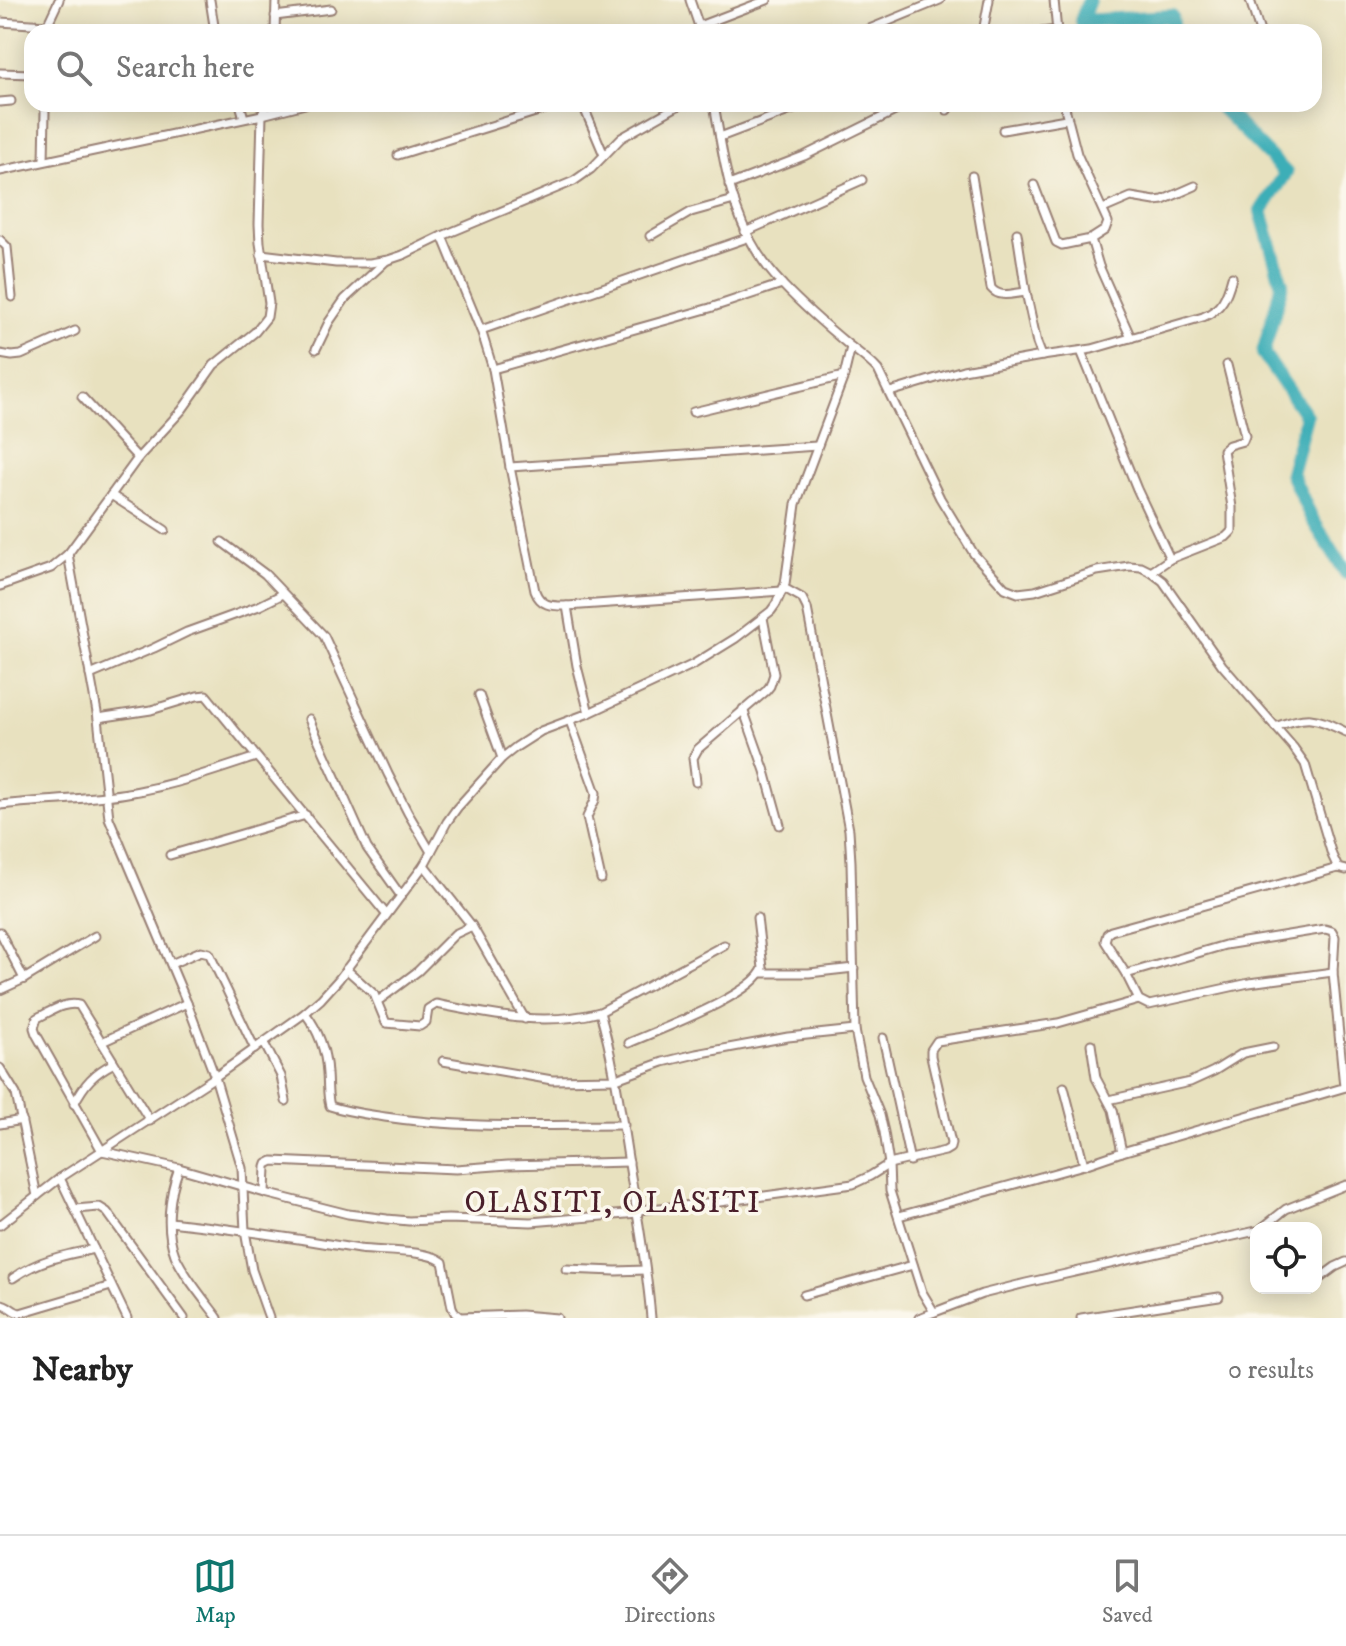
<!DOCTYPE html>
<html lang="en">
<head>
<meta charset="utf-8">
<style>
  body { margin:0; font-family:"IM FELL DW Pica",serif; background:#f6f6f6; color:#222 }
  .controls { position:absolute; right:24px; bottom:24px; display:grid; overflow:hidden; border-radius:16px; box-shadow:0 4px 20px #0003 }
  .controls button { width:72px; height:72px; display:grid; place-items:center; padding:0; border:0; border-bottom:2px solid #e0e0e0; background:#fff; color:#222; font:40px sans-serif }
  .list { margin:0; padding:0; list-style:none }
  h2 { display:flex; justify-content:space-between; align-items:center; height:104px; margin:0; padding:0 32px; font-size:34px }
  h2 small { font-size:26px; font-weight:400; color:#767676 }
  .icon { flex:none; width:44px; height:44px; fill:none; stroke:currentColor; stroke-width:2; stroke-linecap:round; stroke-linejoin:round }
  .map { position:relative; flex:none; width:1346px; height:1318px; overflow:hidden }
  .search { position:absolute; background:#fff; box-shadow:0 4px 20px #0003; left:24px; right:24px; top:24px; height:88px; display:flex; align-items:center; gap:20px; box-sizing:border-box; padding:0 28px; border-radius:24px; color:#767676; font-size:30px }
  .sheet { height:216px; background:#fff }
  nav { display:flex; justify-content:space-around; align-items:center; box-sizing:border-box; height:112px; border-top:2px solid #e0e0e0; background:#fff; font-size:22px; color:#767676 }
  nav a { display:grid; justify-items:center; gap:4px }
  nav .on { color:#0f766e }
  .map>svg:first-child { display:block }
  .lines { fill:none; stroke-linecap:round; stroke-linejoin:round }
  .river { stroke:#3daeb7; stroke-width:14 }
  .street-casing { stroke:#998075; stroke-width:11 }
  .street { stroke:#fff; stroke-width:7 }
  .labels { text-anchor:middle; stroke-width:7; stroke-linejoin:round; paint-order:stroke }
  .neighbourhood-label { font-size:30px; letter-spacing:2px; fill:#4a1f2b; stroke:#fbf7ec }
</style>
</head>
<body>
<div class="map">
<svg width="1346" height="1318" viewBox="0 0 1346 1318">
  <rect width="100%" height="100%" fill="#fbf7ec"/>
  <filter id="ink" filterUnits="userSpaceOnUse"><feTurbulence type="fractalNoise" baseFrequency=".0125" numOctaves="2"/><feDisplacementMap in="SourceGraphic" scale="16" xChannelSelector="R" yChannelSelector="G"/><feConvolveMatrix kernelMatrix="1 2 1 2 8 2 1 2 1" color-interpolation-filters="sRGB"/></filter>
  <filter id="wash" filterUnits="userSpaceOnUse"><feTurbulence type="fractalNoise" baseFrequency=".006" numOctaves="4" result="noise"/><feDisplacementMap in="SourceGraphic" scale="32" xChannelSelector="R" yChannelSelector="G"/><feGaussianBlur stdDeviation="1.8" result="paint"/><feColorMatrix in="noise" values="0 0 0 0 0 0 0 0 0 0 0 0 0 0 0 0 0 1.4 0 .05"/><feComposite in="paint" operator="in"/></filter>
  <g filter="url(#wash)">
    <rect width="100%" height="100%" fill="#e8e1bf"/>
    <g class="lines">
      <g class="river">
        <polyline points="1089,0 1081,21 1172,16 1174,32"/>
        <polyline points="1218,104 1286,173 1261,211 1282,284 1263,353 1306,416 1291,473 1312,519 1346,573"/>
      </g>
    </g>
  </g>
  <g filter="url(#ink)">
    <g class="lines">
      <defs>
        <g id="street">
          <polyline points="210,0 215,32"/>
          <polyline points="690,0 701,32"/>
          <polyline points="1054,0 1057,32"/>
          <polyline points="1250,0 1260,32"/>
          <polyline points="275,16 331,9"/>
          <polyline points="0,22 47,25"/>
          <polyline points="699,26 767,0"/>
          <polyline points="44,32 59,0"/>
          <polyline points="275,32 276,0"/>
          <polyline points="862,32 940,0"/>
          <polyline points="983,32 989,0"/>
          <polyline points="1041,32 1057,30"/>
          <polyline points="0,73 32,74"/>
          <polyline points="0,102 11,101"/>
          <polyline points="43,104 45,112 44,161"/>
          <polyline points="240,104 244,118"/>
          <polyline points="579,104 585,110 604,155"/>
          <path d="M714,104c12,67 18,128 68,180 21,22 45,43 68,62 10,8 19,14 28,24l62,128 34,56 31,34 13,5 17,-2 62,-20 32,-5 12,1 10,5 12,9 59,84 71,82 12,17 27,91 6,13 8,2"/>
          <polyline points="1064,104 1077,154 1108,222 1105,230 1091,239 1099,266 1131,338"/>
          <polyline points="947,110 953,104"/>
          <polyline points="1003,130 1066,119"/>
          <polyline points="720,137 807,104"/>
          <polyline points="398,155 561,104"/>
          <polyline points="0,171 262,115 305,104"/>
          <path d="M972,176l19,112c9,11 22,5 35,4l11,51 5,13 50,-7 111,-32c19,-8 24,-21 29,-40"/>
          <polyline points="729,185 804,156 909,104"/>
          <polyline points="1034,185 1056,242 1062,245 1091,239"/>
          <polyline points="1103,209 1131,197 1155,201 1163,200 1195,186"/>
          <polyline points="745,232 862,180"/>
          <polyline points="1017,233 1026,292"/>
          <path d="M442,236l40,97 11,36 17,98 25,124c6,16 18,15 32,15l215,-15"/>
          <polyline points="650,236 691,212 734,200"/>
          <polyline points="0,240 7,247 12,297"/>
          <polyline points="261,254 336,263 370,263 388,260 403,255 442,236 574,181 591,169 621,138 681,104"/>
          <polyline points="481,330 747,238"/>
          <polyline points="316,349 329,322 345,299 386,261"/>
          <polyline points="1081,351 1137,489 1170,559"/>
          <polyline points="0,354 12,356 21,355 75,331"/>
          <polyline points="493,369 710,308 782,284"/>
          <polyline points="890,392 963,370 1042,356"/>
          <polyline points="82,397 138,458"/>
          <polyline points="693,412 844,376"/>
          <polyline points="510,467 817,446"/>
          <polyline points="111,495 165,530"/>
          <polyline points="222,542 265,574 324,636 388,774 408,813 431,852"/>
          <polyline points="68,554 98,718 109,818 187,1003 215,1077 242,1168 245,1231 252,1270 269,1318"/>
          <polyline points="1151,572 1170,559 1226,537 1232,531 1232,507 1223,450 1229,445 1243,441 1245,436 1227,365"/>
          <polyline points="0,586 51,568 68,554 138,458 182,410 214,365 255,332 267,317 269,303 260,243 259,224 262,115 266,104"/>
          <polyline points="784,588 802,598 807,608 849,830 851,862 855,1030 864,1076 880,1115 884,1132 889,1164 890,1191 922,1292 934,1312"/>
          <polyline points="567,606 577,666 589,713"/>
          <polyline points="90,675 154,648 187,632 259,606 283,594"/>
          <polyline points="479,695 502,758"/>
          <polyline points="743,709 765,771 780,825"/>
          <polyline points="98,718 151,710 197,696 206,695 386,914"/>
          <polyline points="309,719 367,848 401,896"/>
          <polyline points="570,721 596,793 595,800 587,817 601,879"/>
          <path d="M1275,727c35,-13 39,-10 71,5"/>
          <polyline points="696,782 693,758 698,749 766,691 770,686 774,674 763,618"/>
          <path d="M0,805c35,-4 70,-5 105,-9 52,-5 103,-23 151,-39"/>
          <polyline points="170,855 306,815"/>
          <polyline points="424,865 472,926 525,1019"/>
          <polyline points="0,932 24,979"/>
          <polyline points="171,964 201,951 209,953 255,1049"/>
          <path d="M346,969l28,25 12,29 34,3 6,-4 2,-13 8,-5c55,11 109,23 164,8l124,-67"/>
          <polyline points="1333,972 1249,983 1149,1005 1139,1000 1126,974 1105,941 1107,934 1111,931 1338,868"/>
          <polyline points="762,973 809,973 854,968"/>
          <polyline points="1126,974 1225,945 1325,929 1332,931 1335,937 1333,972 1344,1087"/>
          <polyline points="0,990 24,979 95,936"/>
          <polyline points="378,1001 418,971 455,934 472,926"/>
          <path d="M600,1012c14,50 21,101 29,152 8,51 18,102 22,154"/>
          <path d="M305,1013c14,18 21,38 22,61 1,11 0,22 3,32 18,6 36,8 55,11 79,12 159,8 239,8"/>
          <polyline points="883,1038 910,1161"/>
          <polyline points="102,1042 187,1003"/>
          <polyline points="264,1043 281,1076 286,1101"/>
          <path d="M629,1043c29,-13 125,-48 134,-75l-6,-50"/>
          <polyline points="1091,1044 1096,1078 1113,1110 1122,1152"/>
          <polyline points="443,1061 552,1080 616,1079 663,1062 696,1054 788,1037 855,1030"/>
          <polyline points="0,1068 16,1094 37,1196"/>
          <polyline points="1064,1087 1084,1165"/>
          <polyline points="1108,1100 1190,1082 1214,1071 1243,1053 1273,1047"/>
          <path d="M74,1104c10,-20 20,-31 40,-41"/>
          <path d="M150,1121l-71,-116c-14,-4 -29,7 -42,13l-3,10 2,6 66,117 77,17 86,25 83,21 39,5 22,2 39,-2 83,3 107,-9"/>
          <polyline points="0,1124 22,1120"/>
          <path d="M179,1168c-10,27 -14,61 -4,87 9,21 29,44 43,63"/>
          <polyline points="60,1178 127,1318"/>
          <polyline points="265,1193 266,1167 267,1164 273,1161 456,1169 508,1165 629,1162"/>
          <polyline points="75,1209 99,1207 107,1212 184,1318"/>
          <polyline points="637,1210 705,1204 853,1184 870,1176 889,1164 945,1151 950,1148 951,1143 931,1056 931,1050 937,1041 1058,1023 1139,1000"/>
          <polyline points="899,1216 1084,1165 1122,1152 1346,1087"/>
          <path d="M170,1222c64,7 126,16 189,27 22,3 68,0 84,13l9,45 3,6 5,4 61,-2 36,3"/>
          <polyline points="0,1225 60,1178 215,1077 305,1013 321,999 339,979 424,865 447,822 457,808 502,758 516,747 541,731 589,713 694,664 736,638 771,611 776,604 785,584 796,504 844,376 851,347"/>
          <polyline points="1262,1228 1286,1209 1346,1185"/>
          <polyline points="566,1269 616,1271 645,1270"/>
          <path d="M13,1278c25,-18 51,-23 81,-29"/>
          <polyline points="1316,1281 1335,1267 1346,1262"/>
          <polyline points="804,1295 913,1265"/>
          <path d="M0,1304c9,0 12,8 20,9l91,-27"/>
          <polyline points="919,1318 982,1294 1026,1283 1256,1231"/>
          <polyline points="1081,1318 1219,1297"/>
        </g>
      </defs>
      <use href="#street" class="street-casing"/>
      <use href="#street" class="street"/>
    </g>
  </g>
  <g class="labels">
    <g class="neighbourhood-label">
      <text x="613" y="1212">OLASITI, OLASITI</text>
    </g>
  </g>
</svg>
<div class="controls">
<button><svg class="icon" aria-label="locate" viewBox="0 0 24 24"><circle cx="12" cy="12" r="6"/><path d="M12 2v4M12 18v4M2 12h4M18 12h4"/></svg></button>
</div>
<div class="search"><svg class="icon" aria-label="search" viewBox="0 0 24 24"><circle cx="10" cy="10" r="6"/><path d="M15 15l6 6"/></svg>Search here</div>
</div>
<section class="sheet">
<h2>Nearby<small>0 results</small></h2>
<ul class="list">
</ul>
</section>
<nav>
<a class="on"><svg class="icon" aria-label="map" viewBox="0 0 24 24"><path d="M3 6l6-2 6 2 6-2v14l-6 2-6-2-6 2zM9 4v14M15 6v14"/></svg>Map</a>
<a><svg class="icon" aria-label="directions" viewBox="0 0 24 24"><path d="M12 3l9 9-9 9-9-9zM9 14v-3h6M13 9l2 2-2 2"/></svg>Directions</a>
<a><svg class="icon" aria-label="saved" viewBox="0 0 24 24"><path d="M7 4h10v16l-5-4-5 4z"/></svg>Saved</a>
</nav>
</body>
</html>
